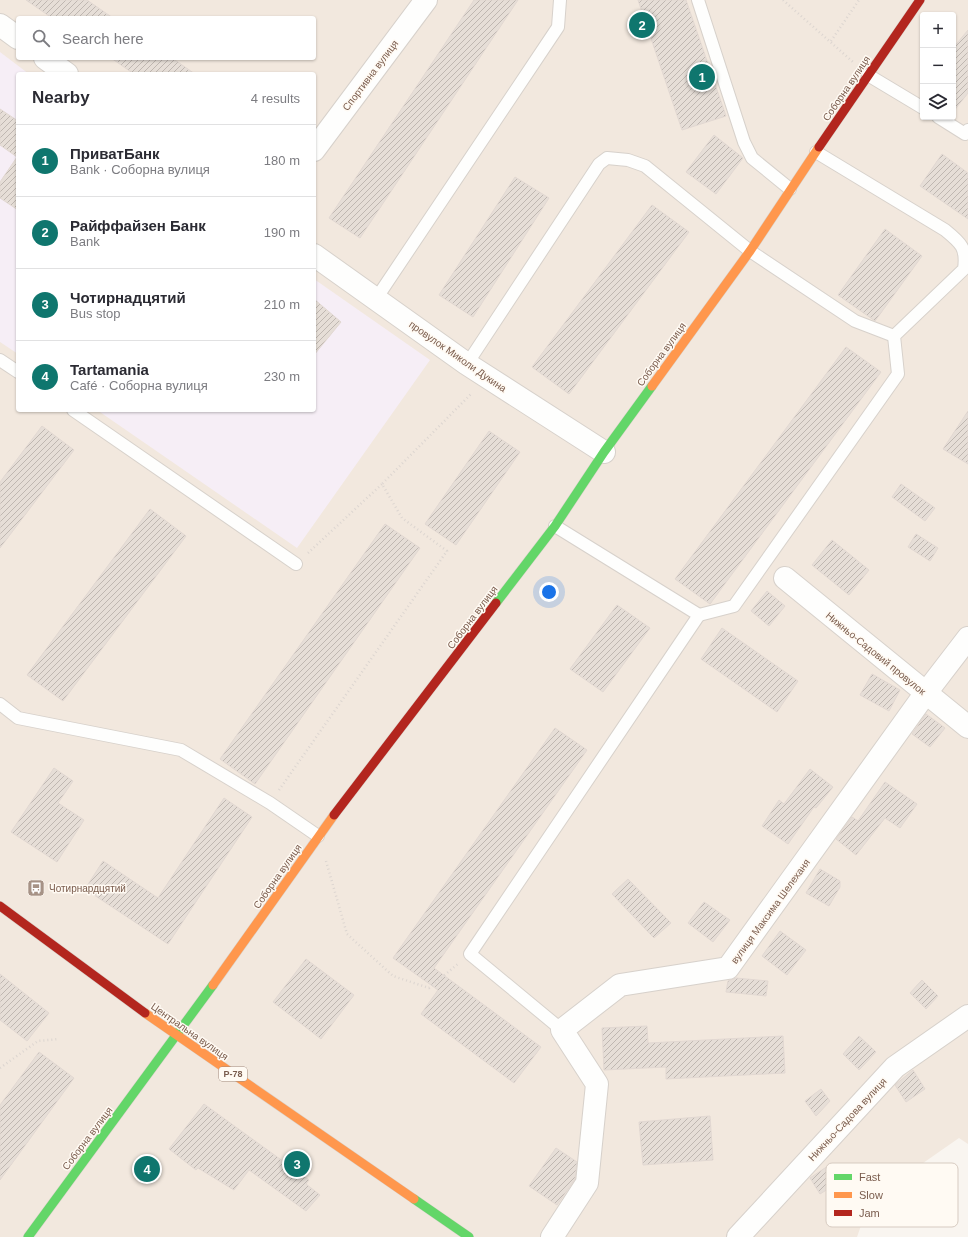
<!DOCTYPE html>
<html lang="en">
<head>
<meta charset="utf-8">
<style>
  body { margin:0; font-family:Arial,sans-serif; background:#f7f7f7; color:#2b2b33 }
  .controls { position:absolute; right:12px; top:12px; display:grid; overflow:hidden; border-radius:4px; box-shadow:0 1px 3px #0004 }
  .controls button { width:36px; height:36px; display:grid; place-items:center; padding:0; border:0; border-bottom:1px solid #e1e1e2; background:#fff; color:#2b2b33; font:20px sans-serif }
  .you { position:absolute; left:549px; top:592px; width:14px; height:14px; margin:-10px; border:3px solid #fff; border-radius:50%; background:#1a73e8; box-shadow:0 0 0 6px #1a73e833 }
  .badge { display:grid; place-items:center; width:26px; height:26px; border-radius:50%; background:#0f766e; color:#fff; font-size:13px; font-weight:700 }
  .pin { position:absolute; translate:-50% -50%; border:2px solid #fff; box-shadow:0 1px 4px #0006 }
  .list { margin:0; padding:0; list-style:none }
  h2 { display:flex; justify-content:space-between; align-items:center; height:52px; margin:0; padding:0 16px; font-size:17px }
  h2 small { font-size:13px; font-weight:400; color:#7c7c81 }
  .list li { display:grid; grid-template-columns:26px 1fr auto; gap:12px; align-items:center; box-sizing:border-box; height:72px; padding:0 16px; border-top:1px solid #e1e1e2 }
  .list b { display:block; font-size:15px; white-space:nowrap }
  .list p { margin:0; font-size:13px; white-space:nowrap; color:#7c7c81 }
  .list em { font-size:13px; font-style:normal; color:#7c7c81 }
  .icon { flex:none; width:22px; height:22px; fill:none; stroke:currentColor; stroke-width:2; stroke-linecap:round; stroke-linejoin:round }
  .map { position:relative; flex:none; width:968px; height:1237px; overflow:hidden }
  .search { position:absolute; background:#fff; box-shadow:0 1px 3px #0004; left:16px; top:16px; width:300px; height:44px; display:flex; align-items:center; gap:10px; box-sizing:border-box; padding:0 14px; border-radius:4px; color:#7c7c81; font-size:15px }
  .panel { position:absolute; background:#fff; box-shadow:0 1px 3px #0004; left:16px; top:72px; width:300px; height:340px; border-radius:4px }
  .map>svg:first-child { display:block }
  .residential { fill:#f2e8de; fill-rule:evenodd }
  .education { fill:#f6eef6 }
  .building { fill:url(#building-hatch); stroke:#e2d8d2 }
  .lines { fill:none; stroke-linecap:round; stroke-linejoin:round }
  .lane-casing { stroke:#d7d1cb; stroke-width:14 }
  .street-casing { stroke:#d7d1cb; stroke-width:24 }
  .fast-casing { stroke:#d9d2cb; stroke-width:10 }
  .slow-casing { stroke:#d9d2cb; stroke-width:10 }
  .jam-casing { stroke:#d9d2cb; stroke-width:10 }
  .path { stroke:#dcd5d0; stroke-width:2.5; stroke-dasharray:1 3; stroke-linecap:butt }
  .lane { stroke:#fefefd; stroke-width:12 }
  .street { stroke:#fefefd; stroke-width:22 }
  .fast { stroke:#63d668; stroke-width:9 }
  .slow { stroke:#ff974d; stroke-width:9 }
  .jam { stroke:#b3261e; stroke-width:9 }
  .labels { text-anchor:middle; stroke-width:3; stroke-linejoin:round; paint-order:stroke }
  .shield { fill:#fffaf3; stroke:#a28b7f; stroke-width:1 }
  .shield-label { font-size:9px; font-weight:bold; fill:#7a5c4d }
  .street-label { font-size:10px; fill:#7a5c4d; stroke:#fffaf3 }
  .poi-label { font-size:10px; fill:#7a5c4d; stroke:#fffaf3; text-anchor:start }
  .key { fill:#fffaf3; stroke:#d7cbc1; stroke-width:1 }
  .key-label { font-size:11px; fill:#7a5c4d }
</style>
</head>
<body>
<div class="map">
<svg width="968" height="1237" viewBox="0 0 968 1237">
  <defs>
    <pattern id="building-hatch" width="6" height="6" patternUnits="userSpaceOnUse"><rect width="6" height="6" fill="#e6ded7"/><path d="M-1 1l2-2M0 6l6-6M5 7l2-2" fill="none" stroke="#bfb7b1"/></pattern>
  </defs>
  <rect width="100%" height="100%" fill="#f9f5f0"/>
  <path class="residential" d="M0,0h968v1144l-9,-6 -89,62 -13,37h-857zM923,15h30v102h-30zM18,18h296v40h-296zM18,74h296v336h-296z"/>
  <g class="education">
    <polygon points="0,52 29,74 18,74 18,354 0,342"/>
    <polygon points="314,279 430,360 297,548 97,410 314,410"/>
  </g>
  <g class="building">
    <polygon points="26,0 87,0 113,18 52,18"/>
    <polygon points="474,0 518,0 360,238 329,218"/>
    <polygon points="638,0 686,0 726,116 682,130"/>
    <polygon points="968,30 968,93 953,112 953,48"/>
    <polygon points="111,58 172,58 195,74 134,74"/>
    <polygon points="0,109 18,121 18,210 0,198 0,182 17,157 0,145"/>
    <polygon points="714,135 743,158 716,194 686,172"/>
    <polygon points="942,154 968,173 968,219 920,186"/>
    <polygon points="515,177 549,198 473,317 439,295"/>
    <polygon points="652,205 689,232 569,394 532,367"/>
    <polygon points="885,229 922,256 875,321 838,295"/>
    <polygon points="314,299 341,322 314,355"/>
    <polygon points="846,347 881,372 710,604 675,579"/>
    <polygon points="968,411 968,464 943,449"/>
    <polygon points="42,426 74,450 0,548 0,482"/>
    <polygon points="489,431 520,452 456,545 425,524"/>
    <polygon points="901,484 935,508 925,521 892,497"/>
    <polygon points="150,509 186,536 63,701 27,675"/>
    <polygon points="385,524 420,548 255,784 220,759"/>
    <polygon points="916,534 938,548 930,561 908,547"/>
    <polygon points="832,540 869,570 849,595 812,565"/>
    <polygon points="767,591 785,606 769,626 751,611"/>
    <polygon points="617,605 650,628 603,692 570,669"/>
    <polygon points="722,628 798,681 777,712 701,659"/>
    <polygon points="872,674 900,690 889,711 860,695"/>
    <polygon points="926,714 945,728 930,747 912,734"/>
    <polygon points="555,728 587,750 434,968 541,1047 514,1083 421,1014 438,990 393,958"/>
    <polygon points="54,768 73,781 58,803 84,820 57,862 11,832"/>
    <polygon points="810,769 833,787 816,808 814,807 788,844 762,826 779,800 784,804"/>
    <polygon points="885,782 917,804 900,828 885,818 856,855 836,839 852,817 858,821"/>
    <polygon points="224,798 252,817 168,944 85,889 103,861 158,898"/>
    <polygon points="820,869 840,881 840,887 829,906 806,893"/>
    <polygon points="628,879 671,923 654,938 612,894"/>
    <polygon points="704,902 730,920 713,942 688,923"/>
    <polygon points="780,931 806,950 787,975 762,956"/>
    <polygon points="306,959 354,995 321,1039 273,1002"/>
    <polygon points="0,974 49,1013 27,1041 0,1020"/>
    <polygon points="736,978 768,981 766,996 726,992 728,981"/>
    <polygon points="922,980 938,996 926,1009 910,993"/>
    <polygon points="647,1026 648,1043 783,1036 785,1073 666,1079 666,1067 604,1070 602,1028"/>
    <polygon points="859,1036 876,1052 859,1070 843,1054"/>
    <polygon points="39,1052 74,1078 0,1180 0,1105"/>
    <polygon points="913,1070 925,1089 906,1102 895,1085"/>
    <polygon points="821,1089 830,1101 816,1116 805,1101"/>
    <polygon points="204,1104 309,1180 306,1184 320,1195 306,1211 249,1170 234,1190 198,1168 196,1170 169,1149"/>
    <polygon points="710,1116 713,1160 643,1165 639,1122"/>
    <polygon points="556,1148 577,1162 575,1179 557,1205 529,1186"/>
    <polygon points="831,1164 842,1180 820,1194 810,1178"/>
  </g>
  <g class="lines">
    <defs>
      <g id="lane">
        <polyline points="698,0 744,142 752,158 790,189"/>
        <polyline points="868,75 923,108"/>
        <polyline points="938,117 965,134 968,130"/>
        <polyline points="376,299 558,27 560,0"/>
        <polyline points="0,360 18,372"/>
        <polyline points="467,364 599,164 607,158 628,160 645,166 750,251 855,321 894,336"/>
        <polyline points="73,410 296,564"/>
        <polyline points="555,526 699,615 470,954 562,1030"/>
        <path d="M699,615l35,-9 164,-232 -4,-38 70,-67c3,-21 -3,-26 -19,-39l-129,-78"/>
        <polyline points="0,704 18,718 181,750 270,803 318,836"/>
      </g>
      <g id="street">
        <polyline points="0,25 18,38"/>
        <polyline points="45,58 67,74"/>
        <polyline points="314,150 426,0"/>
        <polyline points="314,255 467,364 604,452"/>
        <polyline points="785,578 968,727"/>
        <polyline points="552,1237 587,1183 597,1084 562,1030 620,985 728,968 925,694 968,638"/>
        <polyline points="738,1237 895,1067 968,1016"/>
      </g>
      <g id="fast">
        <polyline points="496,603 555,526 604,452 652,386"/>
        <polyline points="414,1199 469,1237"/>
        <polyline points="28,1237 213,985"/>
      </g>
      <g id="slow">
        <polyline points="652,386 750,251 819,147"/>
        <polyline points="213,985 334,815"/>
        <polyline points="145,1013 414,1199"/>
      </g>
      <g id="jam">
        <polyline points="819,147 920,0"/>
        <polyline points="334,815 496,603"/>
        <polyline points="0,906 145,1013"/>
      </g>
    </defs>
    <use href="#lane" class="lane-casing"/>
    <use href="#street" class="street-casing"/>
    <use href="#fast" class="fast-casing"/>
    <use href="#slow" class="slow-casing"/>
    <use href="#jam" class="jam-casing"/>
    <g class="path">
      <polyline points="783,0 853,62"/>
      <polyline points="831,41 859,0"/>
      <polyline points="308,553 382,484"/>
      <polyline points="279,790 447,551 402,518 382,484 472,393"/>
      <polyline points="326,861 347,934 393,976 429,988 459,963"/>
      <polyline points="0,1068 38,1041 59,1039"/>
    </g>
    <use href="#lane" class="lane"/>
    <use href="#street" class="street"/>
    <use href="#fast" class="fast"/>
    <use href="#slow" class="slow"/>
    <use href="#jam" class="jam"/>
  </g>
  <defs>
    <symbol id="bus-square" viewBox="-11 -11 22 22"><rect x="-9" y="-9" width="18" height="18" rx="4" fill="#a69286" stroke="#fffaf3"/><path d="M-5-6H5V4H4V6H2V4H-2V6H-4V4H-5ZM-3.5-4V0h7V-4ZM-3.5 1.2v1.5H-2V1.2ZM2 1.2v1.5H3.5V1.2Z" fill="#fff"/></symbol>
  </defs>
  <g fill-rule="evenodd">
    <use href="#bus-square" x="26" y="878" width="20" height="20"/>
  </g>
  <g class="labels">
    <rect class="shield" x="219" y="1067" width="28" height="14" rx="3"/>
    <g class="shield-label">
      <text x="233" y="1077">Р-78</text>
    </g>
    <g class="street-label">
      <text transform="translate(370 75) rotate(-53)" y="4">Спортивна вулиця</text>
      <text transform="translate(846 88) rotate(-56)" y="4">Соборна вулиця</text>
      <text transform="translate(661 354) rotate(-54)" y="4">Соборна вулиця</text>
      <text transform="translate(458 356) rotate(35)" y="4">провулок Миколи Дукина</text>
      <text transform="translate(472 617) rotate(-53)" y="4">Соборна вулиця</text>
      <text transform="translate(876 653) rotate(39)" y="4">Нижньо-Садовий провулок</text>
      <text transform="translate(277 876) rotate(-55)" y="4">Соборна вулиця</text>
      <text transform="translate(770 911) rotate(-54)" y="4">вулиця Максима Шелеханя</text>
      <text transform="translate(190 1031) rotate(35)" y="4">Центральна вулиця</text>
      <text transform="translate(847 1119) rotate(-47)" y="4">Нижньо-Садова вулиця</text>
      <text transform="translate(87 1138) rotate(-53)" y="4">Соборна вулиця</text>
    </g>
    <g class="poi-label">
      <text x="49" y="892">Чотирнардцятий</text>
    </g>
  </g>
  <rect x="826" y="1163" width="132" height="64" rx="6" class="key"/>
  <rect x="834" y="1174" width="18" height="6" fill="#63d668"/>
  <rect x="834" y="1192" width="18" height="6" fill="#ff974d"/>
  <rect x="834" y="1210" width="18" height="6" fill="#b3261e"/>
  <g class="key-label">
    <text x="859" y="1181">Fast</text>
    <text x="859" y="1199">Slow</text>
    <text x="859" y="1217">Jam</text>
  </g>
</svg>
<div class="controls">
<button>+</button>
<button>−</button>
<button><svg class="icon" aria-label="layers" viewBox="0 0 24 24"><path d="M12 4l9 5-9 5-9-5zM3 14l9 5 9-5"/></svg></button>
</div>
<div class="you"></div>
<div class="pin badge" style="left:702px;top:77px">1</div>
<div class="pin badge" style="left:642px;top:25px">2</div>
<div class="pin badge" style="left:297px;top:1164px">3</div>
<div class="pin badge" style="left:147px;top:1169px">4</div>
<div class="search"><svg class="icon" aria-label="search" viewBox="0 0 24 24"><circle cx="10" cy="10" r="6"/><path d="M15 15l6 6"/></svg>Search here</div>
<section class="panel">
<h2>Nearby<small>4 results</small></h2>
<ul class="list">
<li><span class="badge">1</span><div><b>ПриватБанк</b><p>Bank · Соборна вулиця</p></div><em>180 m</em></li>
<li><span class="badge">2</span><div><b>Райффайзен Банк</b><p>Bank</p></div><em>190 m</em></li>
<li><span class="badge">3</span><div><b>Чотирнадцятий</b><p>Bus stop</p></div><em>210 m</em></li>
<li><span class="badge">4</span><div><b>Tartamania</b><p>Café · Соборна вулиця</p></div><em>230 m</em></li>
</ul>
</section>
</div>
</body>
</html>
